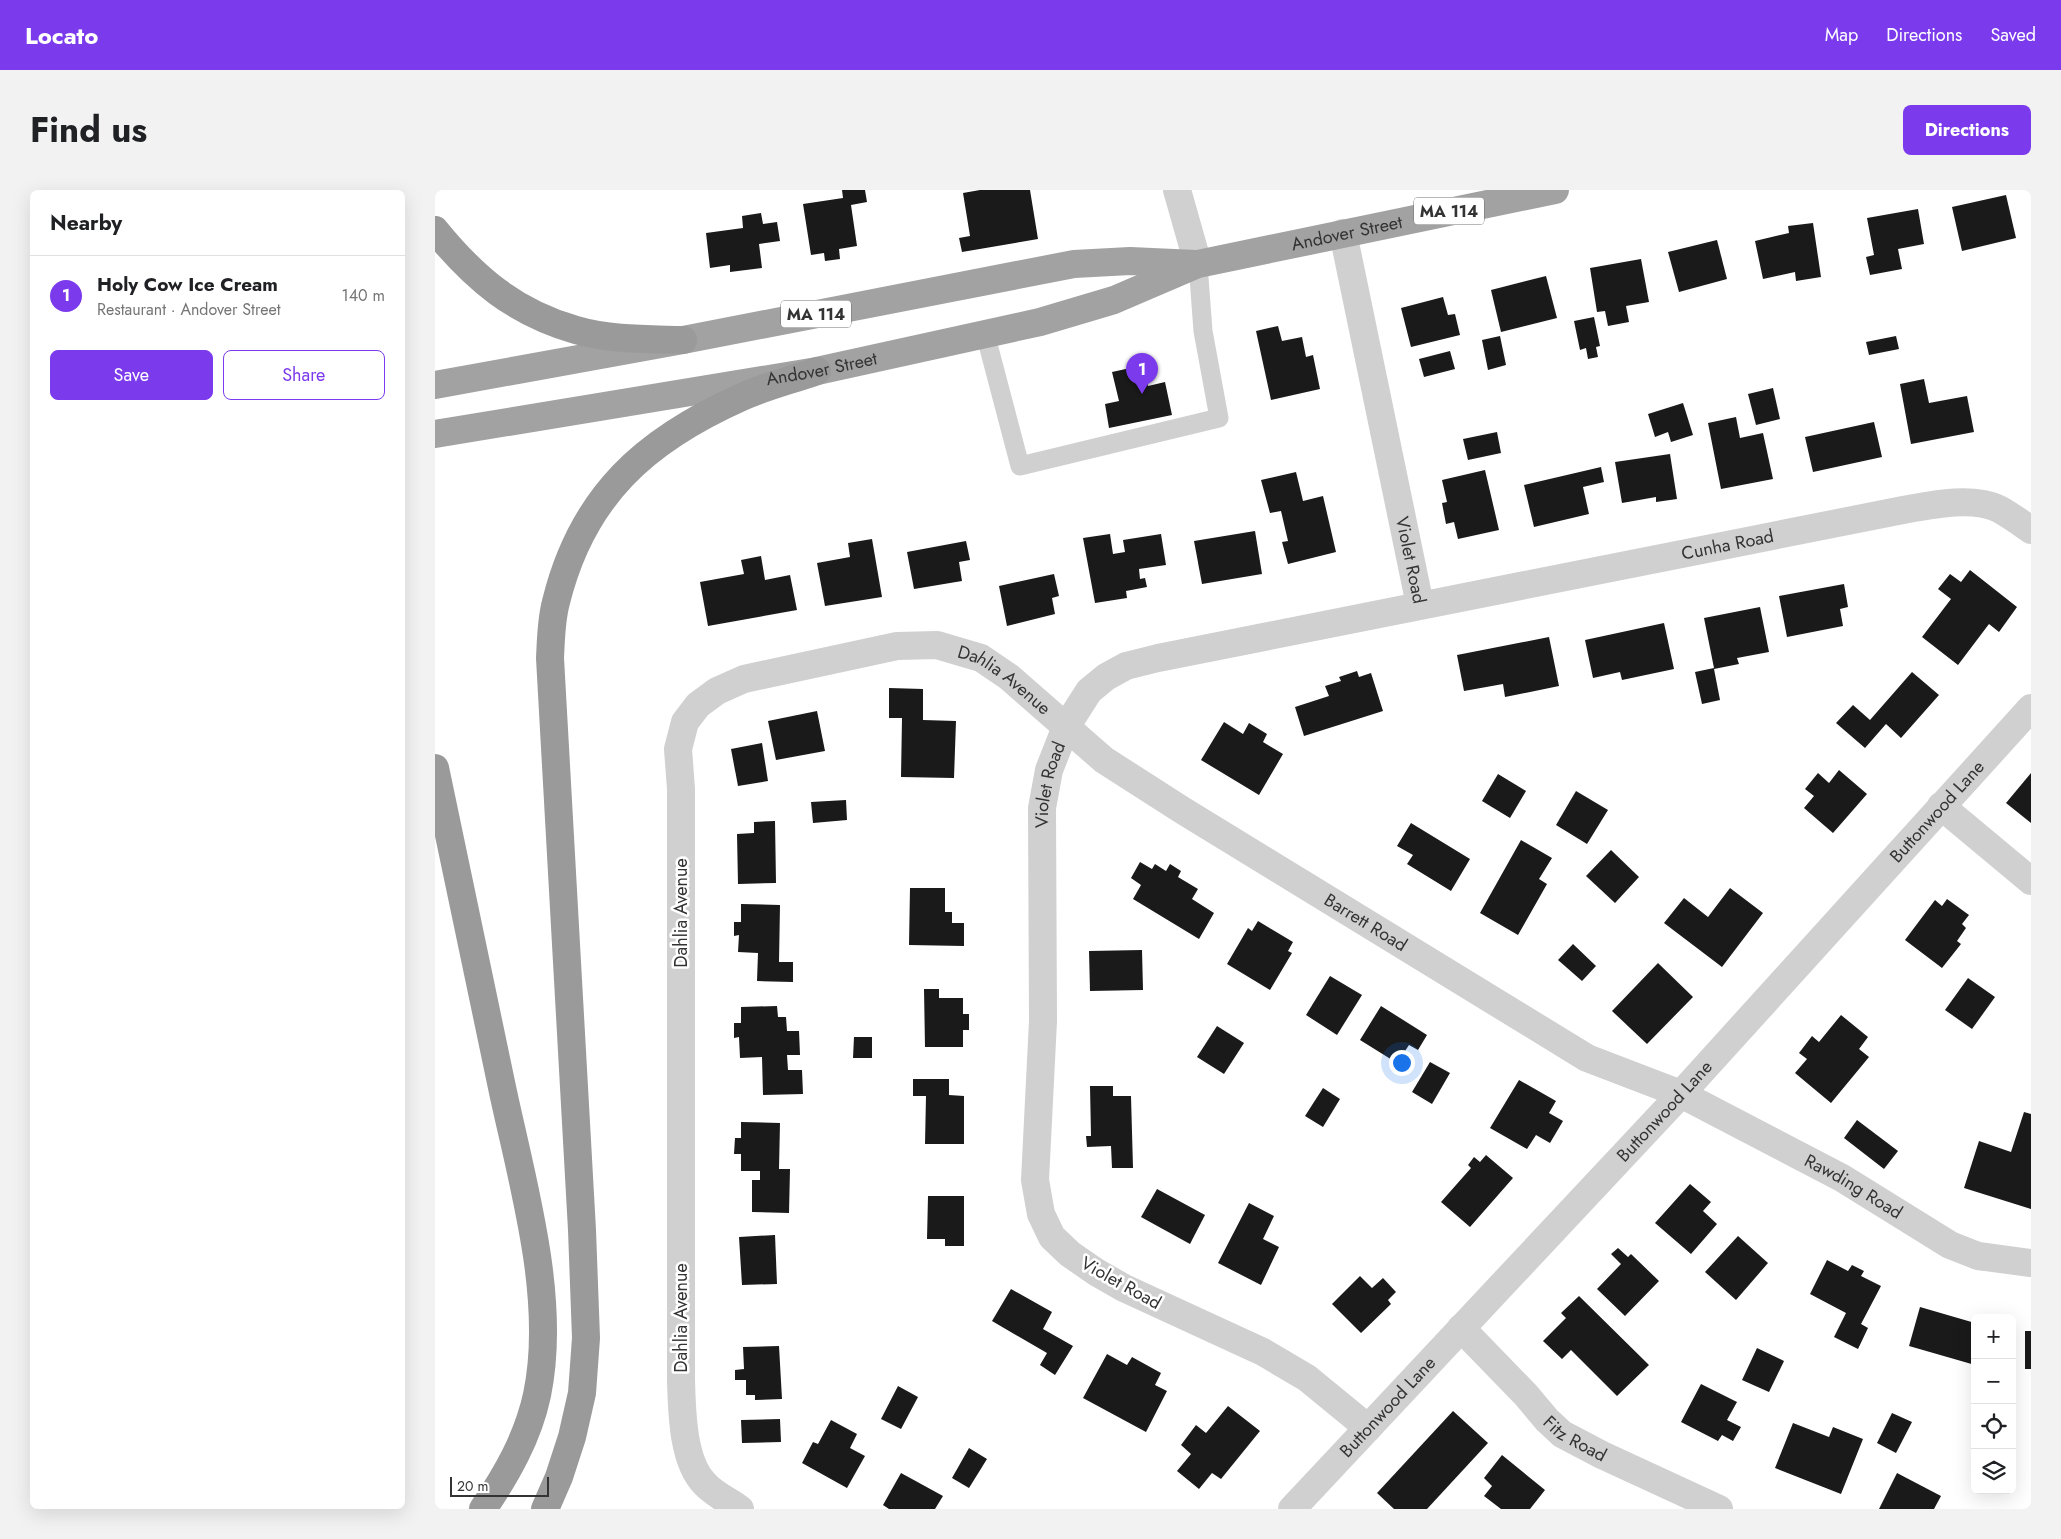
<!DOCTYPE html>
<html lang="en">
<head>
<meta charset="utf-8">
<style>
  body { margin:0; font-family:Jost,sans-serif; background:#f2f2f2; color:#202124 }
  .controls { position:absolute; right:15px; bottom:15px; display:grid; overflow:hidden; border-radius:8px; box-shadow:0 5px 20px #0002 }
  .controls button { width:45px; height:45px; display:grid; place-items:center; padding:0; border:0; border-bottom:1px solid #e0e0e0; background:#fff; color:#202124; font:25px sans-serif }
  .scale { position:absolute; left:15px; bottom:12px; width:99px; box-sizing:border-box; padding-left:5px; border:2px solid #333; border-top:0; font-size:14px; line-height:18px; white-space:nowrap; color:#333; -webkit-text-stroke:4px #fff; paint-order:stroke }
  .you { position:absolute; left:966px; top:872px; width:18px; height:18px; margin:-12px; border:4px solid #fff; border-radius:50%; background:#1a73e8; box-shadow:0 0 0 8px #1a73e833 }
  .badge { display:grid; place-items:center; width:32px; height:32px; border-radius:50%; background:#7c3aed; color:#fff; font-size:16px; font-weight:700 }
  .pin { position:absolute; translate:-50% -41px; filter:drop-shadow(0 1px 2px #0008) }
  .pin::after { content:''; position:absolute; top:26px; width:18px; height:15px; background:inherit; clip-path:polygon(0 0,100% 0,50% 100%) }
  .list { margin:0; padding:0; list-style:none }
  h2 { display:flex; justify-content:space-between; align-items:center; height:65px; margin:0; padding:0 20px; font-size:21px }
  h2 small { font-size:16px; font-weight:400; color:#757577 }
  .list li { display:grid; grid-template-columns:32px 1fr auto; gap:15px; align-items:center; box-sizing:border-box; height:80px; padding:0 20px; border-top:1px solid #e0e0e0 }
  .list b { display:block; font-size:19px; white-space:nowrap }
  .list p { margin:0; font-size:16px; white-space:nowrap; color:#757577 }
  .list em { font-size:16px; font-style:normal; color:#757577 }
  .actions { display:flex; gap:10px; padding:15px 20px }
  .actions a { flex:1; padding:11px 0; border:1px solid #7c3aed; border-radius:8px; text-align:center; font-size:18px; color:#7c3aed }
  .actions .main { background:#7c3aed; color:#fff }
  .icon { flex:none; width:28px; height:28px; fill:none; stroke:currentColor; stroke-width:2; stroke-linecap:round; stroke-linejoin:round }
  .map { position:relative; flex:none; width:1596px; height:1319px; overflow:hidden; border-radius:8px }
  header { display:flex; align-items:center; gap:30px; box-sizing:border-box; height:70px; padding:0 25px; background:#7c3aed; color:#fff }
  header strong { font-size:24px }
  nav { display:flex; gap:28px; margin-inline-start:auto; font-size:18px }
  .intro { display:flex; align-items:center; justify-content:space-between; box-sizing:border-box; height:120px; padding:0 30px }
  h1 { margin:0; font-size:35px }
  .button { padding:12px 22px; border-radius:8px; background:#7c3aed; color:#fff; font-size:18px; font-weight:700 }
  main { display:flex; gap:30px; padding:0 30px }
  aside { flex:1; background:#fff; border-radius:8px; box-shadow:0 5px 20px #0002 }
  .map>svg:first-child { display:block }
  .building { fill:#1a1a1a }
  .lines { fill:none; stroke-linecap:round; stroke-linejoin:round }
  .service { stroke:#d0d0d0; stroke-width:19 }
  .minor { stroke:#d0d0d0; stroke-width:28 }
  .trunk { stroke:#a2a2a2; stroke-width:28 }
  .motorway { stroke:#9a9a9a; stroke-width:28 }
  .labels { text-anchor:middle; stroke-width:5; stroke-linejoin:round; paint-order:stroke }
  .shield { fill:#fff; stroke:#707070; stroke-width:1 }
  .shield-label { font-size:16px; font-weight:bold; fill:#333 }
  .street-label { font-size:18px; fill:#333; stroke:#fff }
</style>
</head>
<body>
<header>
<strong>Locato</strong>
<nav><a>Map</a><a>Directions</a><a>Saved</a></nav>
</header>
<div class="intro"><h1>Find us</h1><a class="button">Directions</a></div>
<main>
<aside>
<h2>Nearby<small></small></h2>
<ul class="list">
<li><span class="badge">1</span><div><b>Holy Cow Ice Cream</b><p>Restaurant · Andover Street</p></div><em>140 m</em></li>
</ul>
<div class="actions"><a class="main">Save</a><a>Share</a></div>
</aside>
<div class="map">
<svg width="1596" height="1319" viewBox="0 0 1596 1319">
  <rect width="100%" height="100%" fill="#fff"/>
  <g class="building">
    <polygon points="407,0 430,0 432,12 416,15 422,56 404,59 405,69 390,71 389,63 376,65 368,14 408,8"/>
    <polygon points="545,0 595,0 603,49 527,62 524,48 535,46 528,3"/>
    <polygon points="1571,5 1581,48 1527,61 1517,17"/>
    <polygon points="1483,19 1489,54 1463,59 1467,79 1435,85 1431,67 1439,65 1432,28"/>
    <polygon points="326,23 328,34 342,32 345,51 324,54 327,78 295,82 295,75 275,78 271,43 308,38 307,26"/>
    <polygon points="1378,33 1386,87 1361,91 1360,82 1328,89 1320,51 1354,43 1353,36"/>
    <polygon points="1282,50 1292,89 1244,102 1233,62"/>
    <polygon points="1206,69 1214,112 1191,116 1194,132 1173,136 1170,121 1162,122 1155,78"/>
    <polygon points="1111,86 1122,128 1066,142 1056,100"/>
    <polygon points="1008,107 1013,125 1020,124 1025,145 976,157 966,118"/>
    <polygon points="1159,127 1165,156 1161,157 1163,167 1153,169 1151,158 1145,160 1139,131"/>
    <polygon points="843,136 847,151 867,147 871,167 878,165 885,199 836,210 821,141"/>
    <polygon points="1065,146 1071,175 1053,180 1047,150"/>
    <polygon points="1461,146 1464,159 1434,165 1431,152"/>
    <polygon points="1015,161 1020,179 989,187 984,169"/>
    <polygon points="709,175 713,196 730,192 737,225 674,238 670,214 684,211 677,182"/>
    <polygon points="1489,189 1494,213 1532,206 1539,242 1476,254 1465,194"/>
    <polygon points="1338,198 1345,229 1321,235 1313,204"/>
    <polygon points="1248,213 1258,245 1236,252 1233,242 1220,247 1213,224"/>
    <polygon points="1301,227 1305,248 1328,243 1338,289 1286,299 1273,233"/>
    <polygon points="1439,232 1447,267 1378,282 1370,247"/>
    <polygon points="1062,242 1066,263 1033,270 1028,249"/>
    <polygon points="1235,264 1242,309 1221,312 1221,307 1187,313 1180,272"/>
    <polygon points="1166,277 1169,292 1148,297 1154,324 1099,337 1089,295"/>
    <polygon points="1050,280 1064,340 1023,349 1019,332 1011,334 1007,313 1012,312 1007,290"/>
    <polygon points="861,282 868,311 888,306 901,362 853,374 847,352 853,351 846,321 835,323 826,290"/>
    <polygon points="820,341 827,384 767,394 759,351"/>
    <polygon points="675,344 678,364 690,362 688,350 726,344 731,375 704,379 705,389 710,388 712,397 691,401 692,408 660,413 648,348"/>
    <polygon points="437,349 447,407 390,416 382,373 415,367 413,353"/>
    <polygon points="531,351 535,370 524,372 527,391 479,399 472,362"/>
    <polygon points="326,366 330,390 355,385 362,420 273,436 265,392 309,384 306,370"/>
    <polygon points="1535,380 1582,417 1564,442 1554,434 1523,475 1487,447 1516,409 1503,399 1515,384 1526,392"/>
    <polygon points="619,384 624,406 617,408 620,424 572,436 564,396"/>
    <polygon points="1409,394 1413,417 1405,419 1408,436 1352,447 1344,406"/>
    <polygon points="1325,417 1334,462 1302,468 1304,474 1279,479 1285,510 1267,514 1260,482 1279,478 1269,428"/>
    <polygon points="1229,433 1239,479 1187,490 1185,482 1158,488 1150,450"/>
    <polygon points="1114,447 1124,496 1070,507 1068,494 1029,501 1022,465"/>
    <polygon points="922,481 924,487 936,483 948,521 869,546 860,517 894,506 890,496 906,491 904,487"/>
    <polygon points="1477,482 1504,505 1466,548 1451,534 1430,558 1401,533 1418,515 1435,530"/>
    <polygon points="454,498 488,499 488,530 521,531 519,588 466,587 467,528 454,528"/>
    <polygon points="382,521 390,561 341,570 333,531"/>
    <polygon points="789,532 808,544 814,533 832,544 828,552 848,564 824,605 766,570"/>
    <polygon points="327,553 333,591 303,596 296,559"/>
    <polygon points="1404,580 1432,604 1398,643 1369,618 1379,606 1370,599 1383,583 1394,593"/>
    <polygon points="1596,583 1596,633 1571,613"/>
    <polygon points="1063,584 1091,601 1075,628 1047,611"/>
    <polygon points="1141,601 1173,620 1152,654 1121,635"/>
    <polygon points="411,610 412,630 378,633 376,612"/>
    <polygon points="340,631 341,693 303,694 302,644 319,643 319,632"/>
    <polygon points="976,633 1035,669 1016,701 972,674 978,665 962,656"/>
    <polygon points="1086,650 1117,668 1104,689 1112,694 1083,745 1045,723"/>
    <polygon points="1176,660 1204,687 1180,713 1151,686"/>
    <polygon points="705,672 717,679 720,674 731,681 735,674 746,681 743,687 763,699 757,709 779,723 764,749 698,709 706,695 696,688"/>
    <polygon points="475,698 510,698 510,722 517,722 517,733 529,733 529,756 474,755"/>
    <polygon points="1295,698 1328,723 1287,777 1229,733 1249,708 1273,727"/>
    <polygon points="1512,709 1534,725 1527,734 1531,738 1522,751 1526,754 1507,778 1470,750 1500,710 1507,716"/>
    <polygon points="306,714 345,715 344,772 358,772 358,792 322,791 323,763 303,762 304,745 299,746 299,732 306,732"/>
    <polygon points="823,731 858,752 853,761 857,763 835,800 792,774 813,738 817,741"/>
    <polygon points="1138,754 1161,776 1147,791 1123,770"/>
    <polygon points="707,760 708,800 655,801 654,761"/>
    <polygon points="1223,773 1258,807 1212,854 1177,821"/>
    <polygon points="895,786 927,805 902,845 871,825"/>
    <polygon points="1533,788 1560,807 1537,839 1510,820"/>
    <polygon points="489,799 504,799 504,808 528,808 528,824 534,824 534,840 528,840 528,857 490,857"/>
    <polygon points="342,816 343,827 351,827 352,841 364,841 365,865 352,865 353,880 367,880 368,904 328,905 327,867 305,868 304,847 299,848 299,833 306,833 306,817"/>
    <polygon points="946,816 992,845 983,860 974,855 962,873 925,850"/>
    <polygon points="1406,825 1433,847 1424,859 1434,867 1396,913 1360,883 1372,869 1364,863 1377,846 1384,852"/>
    <polygon points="782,836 809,853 789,884 762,867"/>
    <polygon points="419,847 437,847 437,868 418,868"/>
    <polygon points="995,872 1015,883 997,914 977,902"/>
    <polygon points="478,889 514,889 514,905 529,906 529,954 490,954 491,906 478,906"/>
    <polygon points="1084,890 1121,911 1114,923 1128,931 1115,953 1101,945 1092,959 1055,938"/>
    <polygon points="655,896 678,896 678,906 696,906 698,978 677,978 676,956 652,957 651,946 656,946"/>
    <polygon points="888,898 905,909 888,937 870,926"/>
    <polygon points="1589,922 1596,924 1596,1019 1529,998 1544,951 1576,962"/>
    <polygon points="1422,930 1463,961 1449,979 1409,948"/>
    <polygon points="306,932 345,933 344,979 355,979 354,1023 317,1022 317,990 325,990 325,981 306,981 306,964 299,964 300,948 306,948"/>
    <polygon points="1051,965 1078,988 1035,1037 1006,1012 1036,978 1033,975 1039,967 1045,972"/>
    <polygon points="1255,994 1276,1012 1268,1021 1282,1034 1256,1064 1220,1033"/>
    <polygon points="722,999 770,1025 755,1054 706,1027"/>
    <polygon points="493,1006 529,1006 529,1056 510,1056 510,1049 492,1049"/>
    <polygon points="814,1013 839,1026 828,1049 844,1057 826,1095 783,1073"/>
    <polygon points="340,1045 342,1094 307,1095 304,1047"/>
    <polygon points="1303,1046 1333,1073 1301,1110 1270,1082"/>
    <polygon points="1183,1058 1193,1067 1196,1064 1224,1091 1190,1126 1162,1099 1186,1074 1176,1064"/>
    <polygon points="1392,1070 1413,1081 1417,1075 1429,1081 1426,1086 1446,1096 1426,1134 1433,1138 1423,1159 1399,1147 1411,1123 1375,1104"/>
    <polygon points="925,1086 937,1098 948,1088 961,1102 953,1110 956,1114 926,1143 897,1114"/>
    <polygon points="576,1099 617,1122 608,1139 638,1156 620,1185 605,1175 612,1163 557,1131"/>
    <polygon points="1144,1106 1214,1175 1182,1206 1136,1160 1127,1169 1108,1151 1131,1128 1126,1123"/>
    <polygon points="1485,1117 1540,1133 1540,1175 1474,1156"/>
    <rect x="1590" y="1141" width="6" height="38"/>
    <polygon points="344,1156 347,1209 320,1210 320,1205 311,1205 311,1190 300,1190 300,1180 309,1179 308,1157"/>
    <polygon points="1322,1158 1349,1171 1334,1202 1307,1190"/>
    <polygon points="672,1164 692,1175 697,1167 726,1183 720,1195 732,1201 711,1242 648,1208"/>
    <polygon points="1266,1194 1302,1212 1292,1230 1306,1237 1298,1251 1287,1245 1283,1251 1246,1232"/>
    <polygon points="463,1196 483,1207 466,1239 446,1229"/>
    <polygon points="793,1216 825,1241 786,1289 777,1283 764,1299 742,1281 756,1264 746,1255 761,1235 771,1243"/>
    <polygon points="1018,1221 1053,1253 992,1319 959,1319 942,1303"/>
    <polygon points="1457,1223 1477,1232 1461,1263 1442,1253"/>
    <polygon points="345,1229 346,1252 307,1253 306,1230"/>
    <polygon points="396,1230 422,1244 415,1258 430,1266 412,1298 367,1273 378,1252 383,1254"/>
    <polygon points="1358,1233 1394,1247 1398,1237 1428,1249 1406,1304 1340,1278"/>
    <polygon points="534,1258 552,1269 534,1298 517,1288"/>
    <polygon points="1067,1265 1110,1300 1095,1319 1066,1319 1049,1306 1057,1296 1049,1288"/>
    <polygon points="466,1283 508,1306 500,1319 454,1319 448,1315"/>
    <polygon points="1462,1283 1506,1306 1499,1319 1444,1319"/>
  </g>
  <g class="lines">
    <polyline class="service" points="550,143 585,276 784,228 768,141 763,74"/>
    <g class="minor">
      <polyline points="742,0 763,74"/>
      <path id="s1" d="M908,43l77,372"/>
      <polyline points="1506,616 1596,691"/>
      <path id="s2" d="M1026,1138l65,67 21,25 15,14 40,21 117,54"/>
      <path id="s3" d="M933,1238l-61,-50 -44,-26 -139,-64 -28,-16 -26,-18 -18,-17 -11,-23 -6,-34 8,-159 -1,-213 7,-38 17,-43 23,-36 17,-14 20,-11 32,-8 745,-148c28,-5 69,-14 96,-1 11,6 22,14 32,21"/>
      <path id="s4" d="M305,1319c-11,-8 -26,-15 -35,-25 -23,-23 -23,-74 -24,-104v-591l-3,-40 7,-27 13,-17 19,-14 27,-12 153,-33 40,-1 44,13 28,19 95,83 78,50 405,248 94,36 161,84 108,67 28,11 53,7"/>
      <path id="s5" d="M857,1319l389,-415 350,-386"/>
    </g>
    <g class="trunk">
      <polyline points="0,195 248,150 639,74 695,71 761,74"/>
      <path id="s6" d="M0,244l382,-63 223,-49 74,-22 84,-36 357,-74"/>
    </g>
    <g class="motorway">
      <path d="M0,40c40,49 79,82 141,100 34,10 72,9 107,10"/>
      <path d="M0,578c23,108 46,216 68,324 20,93 54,208 34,303 -9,42 -30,79 -54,114"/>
      <path d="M110,1319l14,-32 13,-40 10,-44 4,-55 -4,-108 -32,-572c1,-18 1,-38 6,-56 26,-106 89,-162 186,-205 24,-11 50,-17 75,-26"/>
    </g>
  </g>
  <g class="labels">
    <g class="shield">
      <rect x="979" y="7.5" width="70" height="27" rx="4"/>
      <rect x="346" y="110.5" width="70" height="27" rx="4"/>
    </g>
    <g class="shield-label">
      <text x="1014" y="27">MA 114</text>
      <text x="381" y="130">MA 114</text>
    </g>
    <g class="street-label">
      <text dy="6" stroke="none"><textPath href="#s6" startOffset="936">Andover Street</textPath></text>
      <text dy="6" stroke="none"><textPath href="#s6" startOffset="392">Andover Street</textPath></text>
      <text dy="6" stroke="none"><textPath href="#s3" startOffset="1590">Cunha Road</textPath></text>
      <text dy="6" stroke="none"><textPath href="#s1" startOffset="334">Violet Road</textPath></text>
      <text dy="6" stroke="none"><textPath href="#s4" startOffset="1159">Dahlia Avenue</textPath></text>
      <text dy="6" stroke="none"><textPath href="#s3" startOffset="828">Violet Road</textPath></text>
      <text dy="6" stroke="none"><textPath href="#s5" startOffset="950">Buttonwood Lane</textPath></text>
      <text transform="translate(246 723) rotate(-90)" y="6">Dahlia Avenue</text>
      <text dy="6" stroke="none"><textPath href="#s4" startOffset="1596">Barrett Road</textPath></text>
      <text dy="6" stroke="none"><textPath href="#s5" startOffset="545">Buttonwood Lane</textPath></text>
      <text dy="6" stroke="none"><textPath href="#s4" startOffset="2152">Rawding Road</textPath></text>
      <text transform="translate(686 1093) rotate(29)" y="6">Violet Road</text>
      <text transform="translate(246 1128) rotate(-90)" y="6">Dahlia Avenue</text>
      <text dy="6" stroke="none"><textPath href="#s5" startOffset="140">Buttonwood Lane</textPath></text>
      <text dy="6" stroke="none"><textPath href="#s2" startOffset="160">Fitz Road</textPath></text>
    </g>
  </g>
</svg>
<div class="controls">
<button>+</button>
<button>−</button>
<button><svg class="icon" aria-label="locate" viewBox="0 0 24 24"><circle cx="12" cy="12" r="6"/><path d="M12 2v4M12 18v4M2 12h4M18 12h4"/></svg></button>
<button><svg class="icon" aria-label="layers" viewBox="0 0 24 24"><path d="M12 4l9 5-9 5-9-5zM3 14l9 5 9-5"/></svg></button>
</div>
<div class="scale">20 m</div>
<div class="you"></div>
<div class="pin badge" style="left:707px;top:204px">1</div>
</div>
</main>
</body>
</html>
